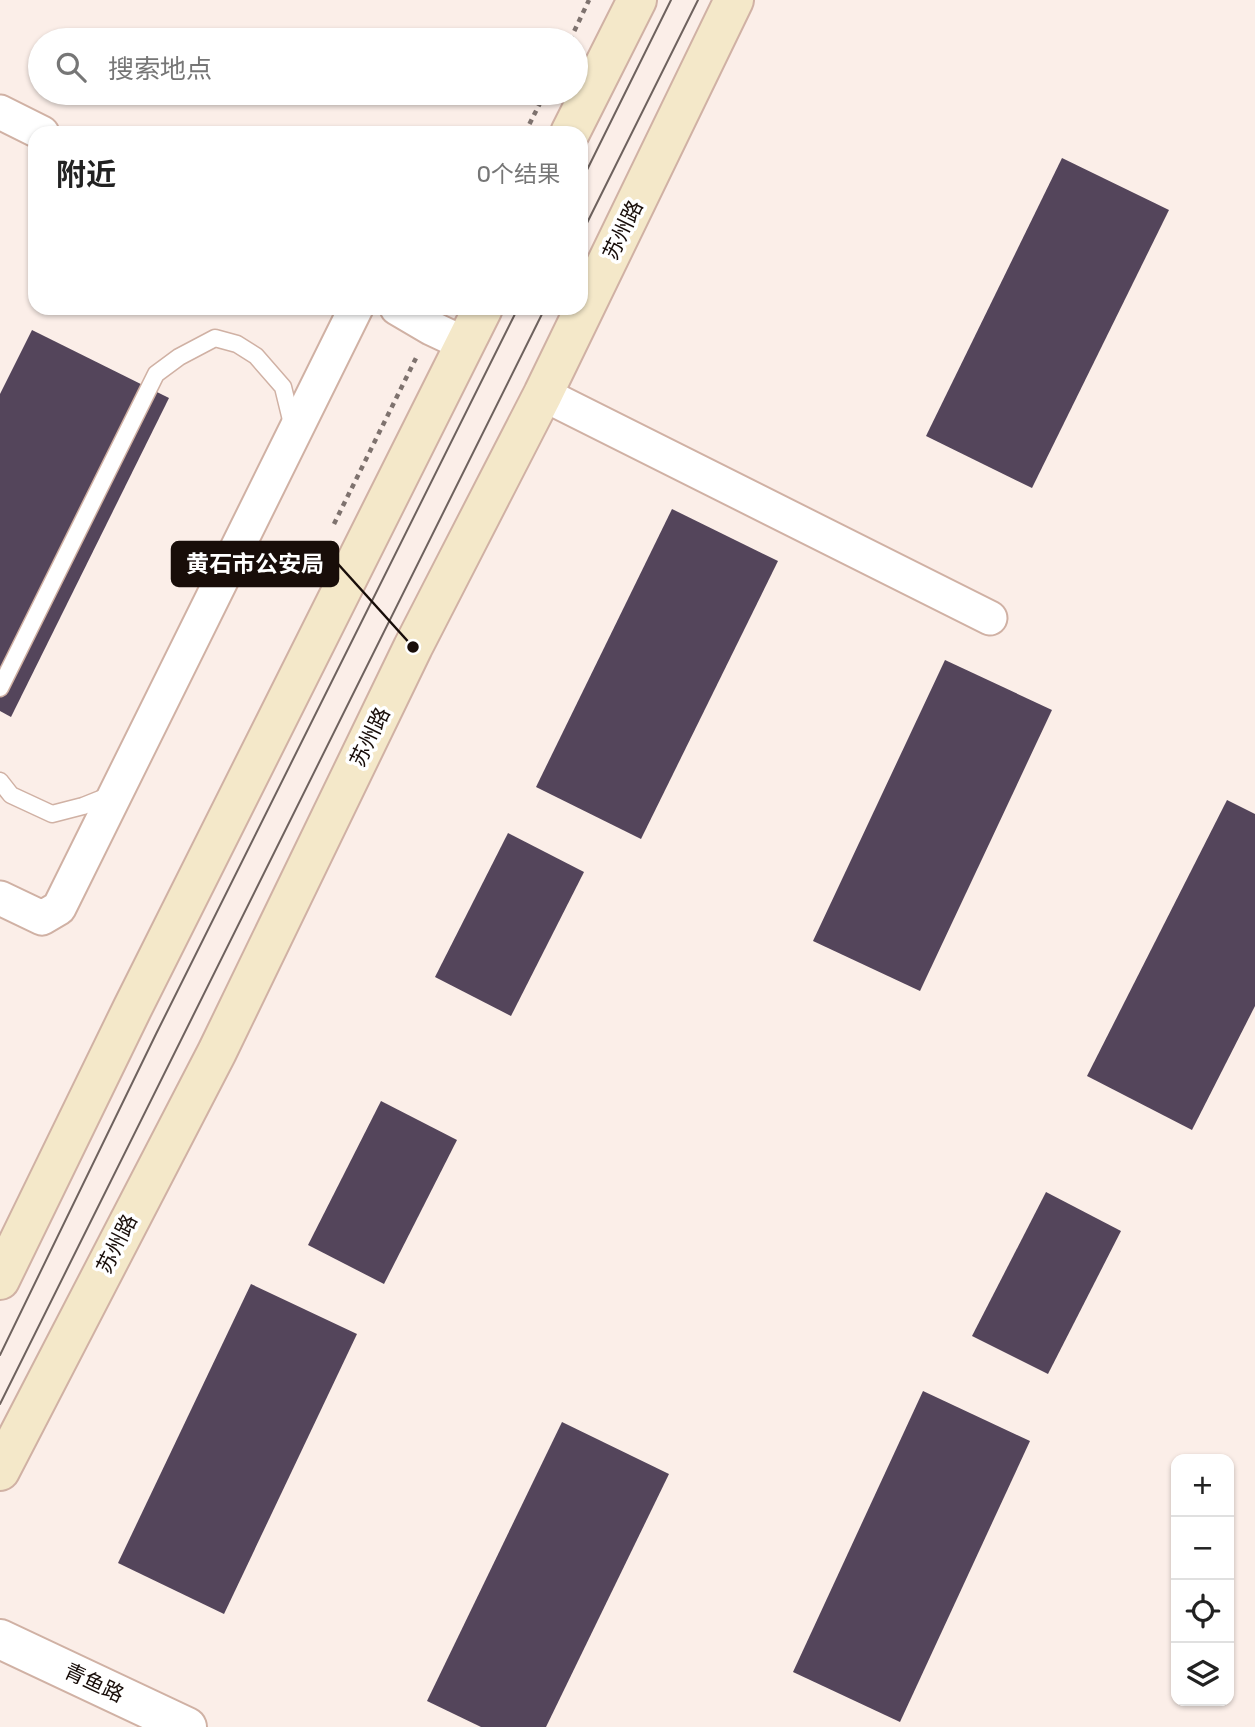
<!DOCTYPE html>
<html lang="zh">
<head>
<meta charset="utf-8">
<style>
  body { margin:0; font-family:Rubik,"Noto Sans SC",sans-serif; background:#f6f6f6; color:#222 }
  .controls { position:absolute; right:21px; bottom:21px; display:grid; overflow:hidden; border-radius:14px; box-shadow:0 2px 5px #0004 }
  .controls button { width:63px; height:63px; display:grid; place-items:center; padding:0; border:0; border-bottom:2px solid #e0e0e0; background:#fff; color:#222; font:35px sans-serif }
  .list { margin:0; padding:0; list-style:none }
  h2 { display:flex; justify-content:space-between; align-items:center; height:91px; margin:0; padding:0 28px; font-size:30px }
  h2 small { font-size:23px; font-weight:400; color:#767676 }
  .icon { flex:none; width:38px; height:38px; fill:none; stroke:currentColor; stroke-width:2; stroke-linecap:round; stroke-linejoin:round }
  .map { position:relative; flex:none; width:1255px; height:1727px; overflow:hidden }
  .search { position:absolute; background:#fff; box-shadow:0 2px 5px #0004; left:28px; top:28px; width:560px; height:77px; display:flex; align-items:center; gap:18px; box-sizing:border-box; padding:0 24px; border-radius:38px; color:#767676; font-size:26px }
  .panel { position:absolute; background:#fff; box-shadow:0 2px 5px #0004; left:28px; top:126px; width:560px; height:189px; border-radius:21px }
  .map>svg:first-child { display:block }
  .building { fill:#54455b }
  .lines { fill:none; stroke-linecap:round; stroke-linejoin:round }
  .service-casing { stroke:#d0b1a4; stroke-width:19 }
  .minor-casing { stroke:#d0b1a4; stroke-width:37 }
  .tertiary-casing { stroke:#d0b1a4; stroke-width:42 }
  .secondary-casing { stroke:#d0b1a4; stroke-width:42 }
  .path { stroke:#7e726e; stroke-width:4.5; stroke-dasharray:5 5; stroke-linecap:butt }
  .service { stroke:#fff; stroke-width:16 }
  .minor { stroke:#fff; stroke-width:33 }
  .tertiary { stroke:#fff; stroke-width:38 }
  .secondary { stroke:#f4e8c9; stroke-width:38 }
  .tram { stroke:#6e625e; stroke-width:2 }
  .labels { text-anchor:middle; stroke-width:7; stroke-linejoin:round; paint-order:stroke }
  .street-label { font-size:21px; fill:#180d09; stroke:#fff }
  .leader { fill:none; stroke:#180d09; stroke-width:2.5 }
  .callout-dot { fill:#180d09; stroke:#fff; stroke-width:2.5 }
  .callout { fill:#180d09; stroke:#180d09; stroke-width:2.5 }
  .callout-label { font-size:23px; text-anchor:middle; font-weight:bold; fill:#fff }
</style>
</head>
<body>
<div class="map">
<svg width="1255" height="1727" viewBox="0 0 1255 1727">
  <rect width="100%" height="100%" fill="#fbeee8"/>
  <g class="building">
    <polygon points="1062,158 1169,210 1032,488 926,436"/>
    <polygon points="32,330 169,398 11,717 0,711 0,394"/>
    <polygon points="672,509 778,561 641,839 536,787"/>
    <polygon points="945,660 1052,710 920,991 813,941"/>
    <polygon points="1227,800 1255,814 1255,1006 1192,1130 1087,1076"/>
    <polygon points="508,833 584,872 511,1016 435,977"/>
    <polygon points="381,1101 457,1140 384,1284 308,1245"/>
    <polygon points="1046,1192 1121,1231 1048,1374 972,1336"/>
    <polygon points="251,1284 357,1334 224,1614 118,1563"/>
    <polygon points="923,1391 1030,1441 900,1722 793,1672"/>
    <polygon points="562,1422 669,1474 546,1727 481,1727 427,1701"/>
  </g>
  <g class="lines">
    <defs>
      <g id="service">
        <polyline points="0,688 156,374 179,357 215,338 237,344 256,356 283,387 293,428"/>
        <polyline points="0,781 11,795 52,814 83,806 113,794"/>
      </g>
      <g id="minor">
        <polyline points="0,112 42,133"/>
        <polyline points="397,308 431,328 465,344"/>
        <polyline points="543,394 990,618"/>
        <polyline points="0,898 42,918 59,908 356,308"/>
      </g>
      <polyline id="tertiary" points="0,1639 187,1727"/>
      <g id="secondary">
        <polyline points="570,133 637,0"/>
        <polyline points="0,1280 132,1009 483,308"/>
        <polyline points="0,1471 217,1052 413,647 543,394 734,0"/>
      </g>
    </defs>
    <use href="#service" class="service-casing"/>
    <use href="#minor" class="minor-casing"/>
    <use href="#tertiary" class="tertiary-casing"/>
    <use href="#secondary" class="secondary-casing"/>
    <g class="path">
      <polyline points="570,40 589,0"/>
      <polyline points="525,133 545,93"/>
      <polyline points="334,524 417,356"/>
    </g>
    <use href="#service" class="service"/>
    <use href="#minor" class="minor"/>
    <use href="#tertiary" class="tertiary"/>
    <use href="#secondary" class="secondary"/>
    <g class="tram">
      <polyline points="581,182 671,0"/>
      <polyline points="581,235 698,0"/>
      <polyline points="0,1355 156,1034 518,308"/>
      <polyline points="0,1404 545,308"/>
    </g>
  </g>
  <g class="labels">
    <g class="street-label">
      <text transform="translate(623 230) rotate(-64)" y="7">苏州路</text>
      <text transform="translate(370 737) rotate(-64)" y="7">苏州路</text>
      <text transform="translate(117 1244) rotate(-63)" y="7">苏州路</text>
      <text transform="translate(94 1683) rotate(25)" y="7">青鱼路</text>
    </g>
  </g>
  <path class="leader" d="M413 647L338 564"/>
  <circle class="callout-dot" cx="413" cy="647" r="7"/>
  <rect class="callout" x="172" y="542" width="166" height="44" rx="7"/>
  <g class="callout-label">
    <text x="255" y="572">黄石市公安局</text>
  </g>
</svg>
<div class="controls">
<button>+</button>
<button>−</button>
<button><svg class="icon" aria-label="locate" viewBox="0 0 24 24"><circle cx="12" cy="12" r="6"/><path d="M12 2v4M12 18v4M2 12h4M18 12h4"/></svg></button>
<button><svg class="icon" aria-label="layers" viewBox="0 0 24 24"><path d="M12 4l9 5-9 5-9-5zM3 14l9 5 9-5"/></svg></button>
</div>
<div class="search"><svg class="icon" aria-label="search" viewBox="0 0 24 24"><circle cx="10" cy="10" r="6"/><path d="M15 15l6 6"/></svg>搜索地点</div>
<section class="panel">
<h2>附近<small>0个结果</small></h2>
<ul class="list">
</ul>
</section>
</div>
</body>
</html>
